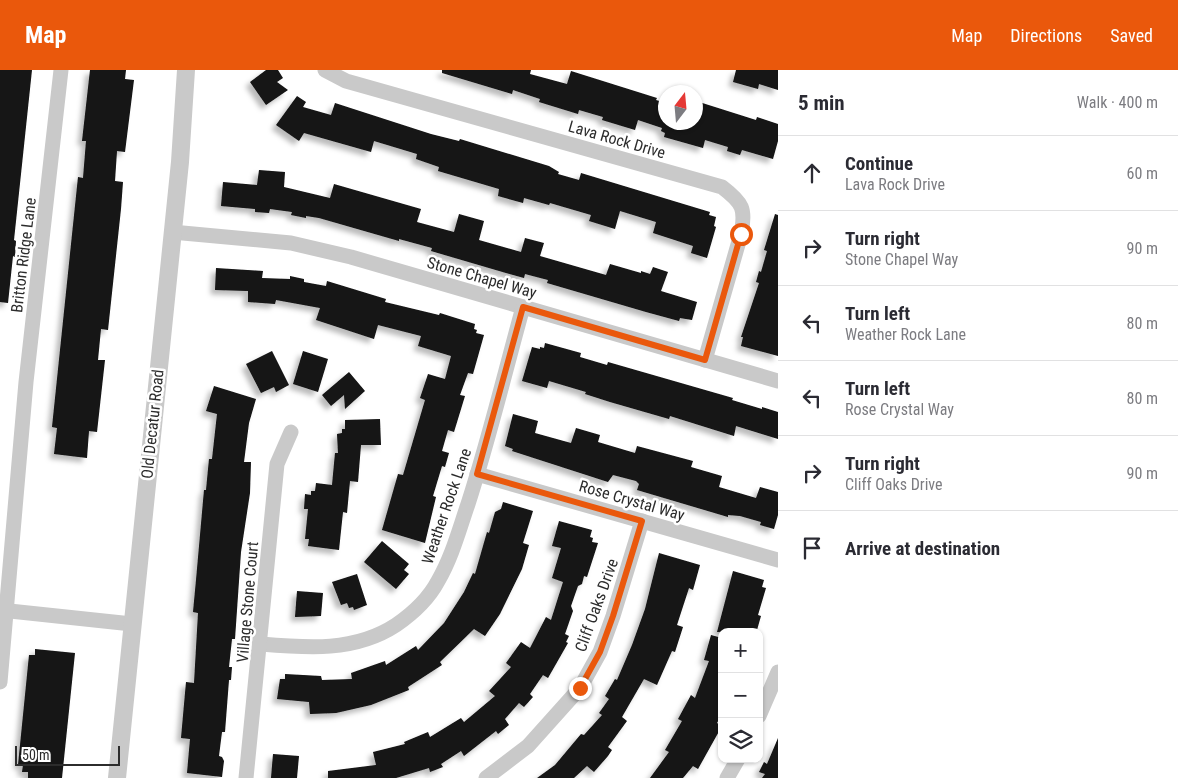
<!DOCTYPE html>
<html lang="en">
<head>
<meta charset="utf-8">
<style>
  body { margin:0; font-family:"Roboto Condensed",sans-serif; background:#f7f7f7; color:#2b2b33 }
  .controls { position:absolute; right:15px; bottom:15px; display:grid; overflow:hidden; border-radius:10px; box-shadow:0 1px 4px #0004 }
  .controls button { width:45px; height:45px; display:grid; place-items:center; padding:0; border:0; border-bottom:1px solid #e1e1e2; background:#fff; color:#2b2b33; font:25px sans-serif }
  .compass { position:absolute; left:658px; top:15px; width:45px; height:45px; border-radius:50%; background:#fff; box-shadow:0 1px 4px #0004; rotate:16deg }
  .scale { position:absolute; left:15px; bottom:12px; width:105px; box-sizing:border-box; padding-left:5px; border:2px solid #2c2c2c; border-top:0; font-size:14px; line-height:18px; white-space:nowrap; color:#2c2c2c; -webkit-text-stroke:4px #fff; paint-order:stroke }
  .stop { position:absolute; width:15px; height:15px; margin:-11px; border:4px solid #ea580c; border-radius:50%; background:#fff }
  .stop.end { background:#ea580c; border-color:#fff; box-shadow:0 1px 5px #0008 }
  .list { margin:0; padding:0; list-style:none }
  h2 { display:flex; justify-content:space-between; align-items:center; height:65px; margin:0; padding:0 20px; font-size:21px }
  h2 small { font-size:16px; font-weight:400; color:#7c7c81 }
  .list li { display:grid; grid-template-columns:32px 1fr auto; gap:15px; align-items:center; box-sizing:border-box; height:75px; padding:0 20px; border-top:1px solid #e1e1e2 }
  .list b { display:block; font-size:19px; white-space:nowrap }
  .list p { margin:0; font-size:16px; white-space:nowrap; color:#7c7c81 }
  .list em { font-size:16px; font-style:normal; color:#7c7c81 }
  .icon { flex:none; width:28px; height:28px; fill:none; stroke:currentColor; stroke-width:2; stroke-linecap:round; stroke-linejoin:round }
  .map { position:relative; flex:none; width:778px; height:708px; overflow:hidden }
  header { display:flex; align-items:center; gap:30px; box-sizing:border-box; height:70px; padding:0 25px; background:#ea580c; color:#fff }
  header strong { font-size:24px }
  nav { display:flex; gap:28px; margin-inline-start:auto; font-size:18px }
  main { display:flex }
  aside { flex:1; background:#fff }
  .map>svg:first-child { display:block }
  .building { fill:#131313; filter:url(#shadow) }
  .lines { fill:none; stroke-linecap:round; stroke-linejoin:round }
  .minor { stroke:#c9c9c9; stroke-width:15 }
  .tertiary { stroke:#c9c9c9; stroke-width:18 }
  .route { stroke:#ea580c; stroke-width:6 }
  .labels { text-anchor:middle; stroke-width:5; stroke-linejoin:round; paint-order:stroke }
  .street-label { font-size:16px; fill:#2c2c2c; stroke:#fff }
</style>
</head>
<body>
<header>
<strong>Map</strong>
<nav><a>Map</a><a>Directions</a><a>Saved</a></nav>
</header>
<main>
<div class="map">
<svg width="778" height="708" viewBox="0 0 778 708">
  <defs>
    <filter id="shadow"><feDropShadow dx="-4.5" dy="4.5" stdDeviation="2.5" flood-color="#0004"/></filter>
  </defs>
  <rect width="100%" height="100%" fill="#fff"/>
  <g class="building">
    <polygon points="0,0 32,0 14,170 16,171 15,187 13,186 8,233 0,232"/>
    <polygon points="90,0 126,0 125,9 134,10 125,82 117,81 115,111 123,112 121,139 108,260 101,259 98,290 105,290 97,362 89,361 87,388 54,384 57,358 52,357 78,107 83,108 86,71 82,71"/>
    <polygon points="266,0 278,0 283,8 277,12 288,20 266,35 250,12"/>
    <polygon points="442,0 531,0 530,4 567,14 571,1 657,28 656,30 666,33 666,52 696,52 696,31 756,50 757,47 778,54 778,71 773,89 742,80 740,85 727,81 728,77 705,70 703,78 664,67 665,63 661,61 662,58 638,50 635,60 602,50 603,47 579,40 578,44 539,32 540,29 513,20 512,24 442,3"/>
    <polygon points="736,0 778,0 778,20 759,14 758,19 733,12"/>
    <polygon points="297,26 306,32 303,37 331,45 335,33 431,64 459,71 460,69 549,96 559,102 558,104 579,110 581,103 710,142 709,145 716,147 714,156 716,157 707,188 691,183 693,176 653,163 656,152 620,141 615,159 589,151 591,145 550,133 549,135 524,128 523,133 498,126 499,119 438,101 439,97 416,89 417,84 374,71 371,82 304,63 299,71 276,55"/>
    <polygon points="259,100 285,102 284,117 330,128 334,114 421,139 417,152 454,162 459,144 484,151 479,170 521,182 525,168 544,173 540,186 606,205 610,194 641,203 641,201 650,204 653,197 668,202 661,221 697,232 692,250 680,248 679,251 646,242 547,213 548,210 525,204 524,208 506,203 431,181 432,178 399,169 399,171 319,148 306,146 306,148 291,145 292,142 270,139 269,143 255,142 255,139 221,136 223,112 257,115"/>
    <polygon points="775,144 778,145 778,286 741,276 743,267 741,267 759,213 756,212 759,201 761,202 767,181 764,180"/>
    <polygon points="216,198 263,201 262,208 290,209 290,206 304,209 304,212 326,216 327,211 386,229 385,232 439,245 440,243 475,254 474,259 477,260 476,263 484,265 473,304 468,303 460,325 465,326 454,362 448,360 442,381 449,383 445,397 442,396 433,426 436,427 425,473 382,460 398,404 403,405 425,330 420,328 428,304 445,309 451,286 418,276 421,266 378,255 374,269 316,250 320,238 276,230 275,234 248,232 248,221 215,220"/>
    <polygon points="545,273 581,283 580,287 607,295 608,292 733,328 732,330 762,339 762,337 778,342 778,369 736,356 734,366 670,346 669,349 610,332 585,324 586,322 549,311 547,318 522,311 532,277 540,279 540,277 544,278"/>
    <polygon points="272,281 289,315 276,322 274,317 261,323 246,294"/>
    <polygon points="303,281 328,289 318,322 293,314"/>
    <polygon points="349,302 365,321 345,339 344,325 331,336 322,325"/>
    <polygon points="214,316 256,329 249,353 244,392 251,392 250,423 241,482 235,569 232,569 229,597 232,597 231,610 229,610 225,662 222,662 219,686 222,687 224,691 222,707 187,703 190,669 181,668 186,612 194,613 198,543 193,542 196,510 204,420 206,420 209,389 212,389 217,344 206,341"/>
    <polygon points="513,344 538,351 535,363 571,373 576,358 600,365 598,372 635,383 637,376 693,391 691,397 722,406 719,417 756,428 760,417 778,422 778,445 774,459 760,455 761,452 740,446 728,445 728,447 637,420 639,414 636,411 613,405 608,412 512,381 513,379 505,376"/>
    <polygon points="380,349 381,375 361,375 358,412 350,411 347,443 343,442 339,480 308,476 309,469 305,469 308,439 304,439 305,424 311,425 311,421 315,421 316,413 332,415 335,383 338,383 337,364 342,363 342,359 345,359 345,350"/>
    <polygon points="503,432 533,441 523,473 529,475 522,499 500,544 485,566 474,559 440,592 442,595 408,617 409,620 371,635 336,643 310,644 309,632 277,629 280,609 285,609 285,604 321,606 322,610 352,609 351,603 385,591 386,595 416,576 418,580 444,553 464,522 473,503 475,504 487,462 489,463 495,442 501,439"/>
    <polygon points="559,451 592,460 590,467 593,468 592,472 598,473 587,507 584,506 582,514 578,516 571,536 573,541 565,564 569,566 566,572 568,573 548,608 543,605 530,624 533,627 524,637 519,633 505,649 509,655 498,664 496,661 464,686 461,681 441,694 443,697 430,702 429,698 396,708 328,708 328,701 376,695 373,682 405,674 404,672 428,662 430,667 461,648 464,652 495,626 489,621 511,597 506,593 521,572 530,578 546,547 551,550 563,512 552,508 561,478 552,476"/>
    <polygon points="382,471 409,494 404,500 409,504 396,519 364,492"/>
    <polygon points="659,483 700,495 693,520 689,518 677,555 683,557 675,582 672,581 657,615 644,609 622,647 627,651 608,677 612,680 608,686 594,702 587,696 574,708 537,708 555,695 581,664 584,665 602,645 599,643 609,629 605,626 615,609 617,610 632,575 645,539"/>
    <polygon points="733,501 764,510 762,517 766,518 758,545 761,546 757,560 717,562"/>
    <polygon points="357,504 367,535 354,540 353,537 349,538 347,533 341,535 332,512"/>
    <polygon points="297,521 323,523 321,546 295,547"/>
    <polygon points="711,565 722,568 722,644 717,653 722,656 698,699 693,696 683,708 650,708 669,682 665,680 682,651 678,649 691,625 695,628 709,591 704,590"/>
    <polygon points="35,579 75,583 62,708 28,708 28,702 22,702 23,695 18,695 29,585 35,585"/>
    <polygon points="778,668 778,708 762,708 765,704 759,702 764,692 767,694"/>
    <polygon points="273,684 299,686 297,708 271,708"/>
  </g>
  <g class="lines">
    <g class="minor">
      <path d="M325,0l21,11 376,106c21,16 24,22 19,47l-36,126"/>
      <polyline points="172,162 291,173 351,187 778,311"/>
      <polyline points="477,404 778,490"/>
      <polyline points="0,540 132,554"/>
      <path d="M261,574c46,4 94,8 135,-19 16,-11 33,-27 42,-44 14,-24 21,-51 30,-77 21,-65 37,-132 55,-197"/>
      <polyline points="0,612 26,312 61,0"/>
      <polyline points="759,646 778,602"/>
      <polyline points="246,708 277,394 291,362"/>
      <polyline points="486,708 528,676 580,618 600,582 613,546 642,451"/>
      <polyline points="727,708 738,689"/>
    </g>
    <polyline class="tertiary" points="117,708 180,92 186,0"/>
  </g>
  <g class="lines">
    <polyline class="route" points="580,618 600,582 613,546 642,451 477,404 523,237 705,290 741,164"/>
  </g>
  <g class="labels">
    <g class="street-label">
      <text transform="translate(617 69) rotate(16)" y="6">Lava Rock Drive</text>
      <text transform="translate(23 185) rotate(-83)" y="6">Britton Ridge Lane</text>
      <text transform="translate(482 207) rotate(16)" y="6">Stone Chapel Way</text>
      <text transform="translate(152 354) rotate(-84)" y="6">Old Decatur Road</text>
      <text transform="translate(632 430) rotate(16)" y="6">Rose Crystal Way</text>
      <text transform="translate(446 436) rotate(-71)" y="6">Weather Rock Lane</text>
      <text transform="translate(247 532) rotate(-85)" y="6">Village Stone Court</text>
      <text transform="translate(596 535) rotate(-70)" y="6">Cliff Oaks Drive</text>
    </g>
  </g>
</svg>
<div class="controls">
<button>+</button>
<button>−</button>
<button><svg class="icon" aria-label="layers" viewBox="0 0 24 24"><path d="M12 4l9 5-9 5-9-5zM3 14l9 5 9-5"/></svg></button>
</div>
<svg class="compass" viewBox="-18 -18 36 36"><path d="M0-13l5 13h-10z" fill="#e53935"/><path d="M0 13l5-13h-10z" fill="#7c7c81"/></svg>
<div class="scale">50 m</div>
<div class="stop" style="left:741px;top:164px"></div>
<div class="stop end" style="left:580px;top:618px"></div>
</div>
<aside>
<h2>5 min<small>Walk · 400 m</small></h2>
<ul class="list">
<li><svg class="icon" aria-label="ahead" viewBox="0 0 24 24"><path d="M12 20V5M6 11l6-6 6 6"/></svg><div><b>Continue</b><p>Lava Rock Drive</p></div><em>60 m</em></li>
<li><svg class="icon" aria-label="right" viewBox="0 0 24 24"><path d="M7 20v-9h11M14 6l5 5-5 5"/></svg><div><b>Turn right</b><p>Stone Chapel Way</p></div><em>90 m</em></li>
<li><svg class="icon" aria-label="left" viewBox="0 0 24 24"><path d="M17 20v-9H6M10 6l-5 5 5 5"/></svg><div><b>Turn left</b><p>Weather Rock Lane</p></div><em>80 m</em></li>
<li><svg class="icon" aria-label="left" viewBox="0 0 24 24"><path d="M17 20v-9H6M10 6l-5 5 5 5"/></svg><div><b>Turn left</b><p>Rose Crystal Way</p></div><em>80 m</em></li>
<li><svg class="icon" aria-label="right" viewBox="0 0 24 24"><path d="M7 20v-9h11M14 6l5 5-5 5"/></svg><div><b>Turn right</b><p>Cliff Oaks Drive</p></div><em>90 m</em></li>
<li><svg class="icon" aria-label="arrive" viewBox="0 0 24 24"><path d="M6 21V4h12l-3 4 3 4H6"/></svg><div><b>Arrive at destination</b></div></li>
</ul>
</aside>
</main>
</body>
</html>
